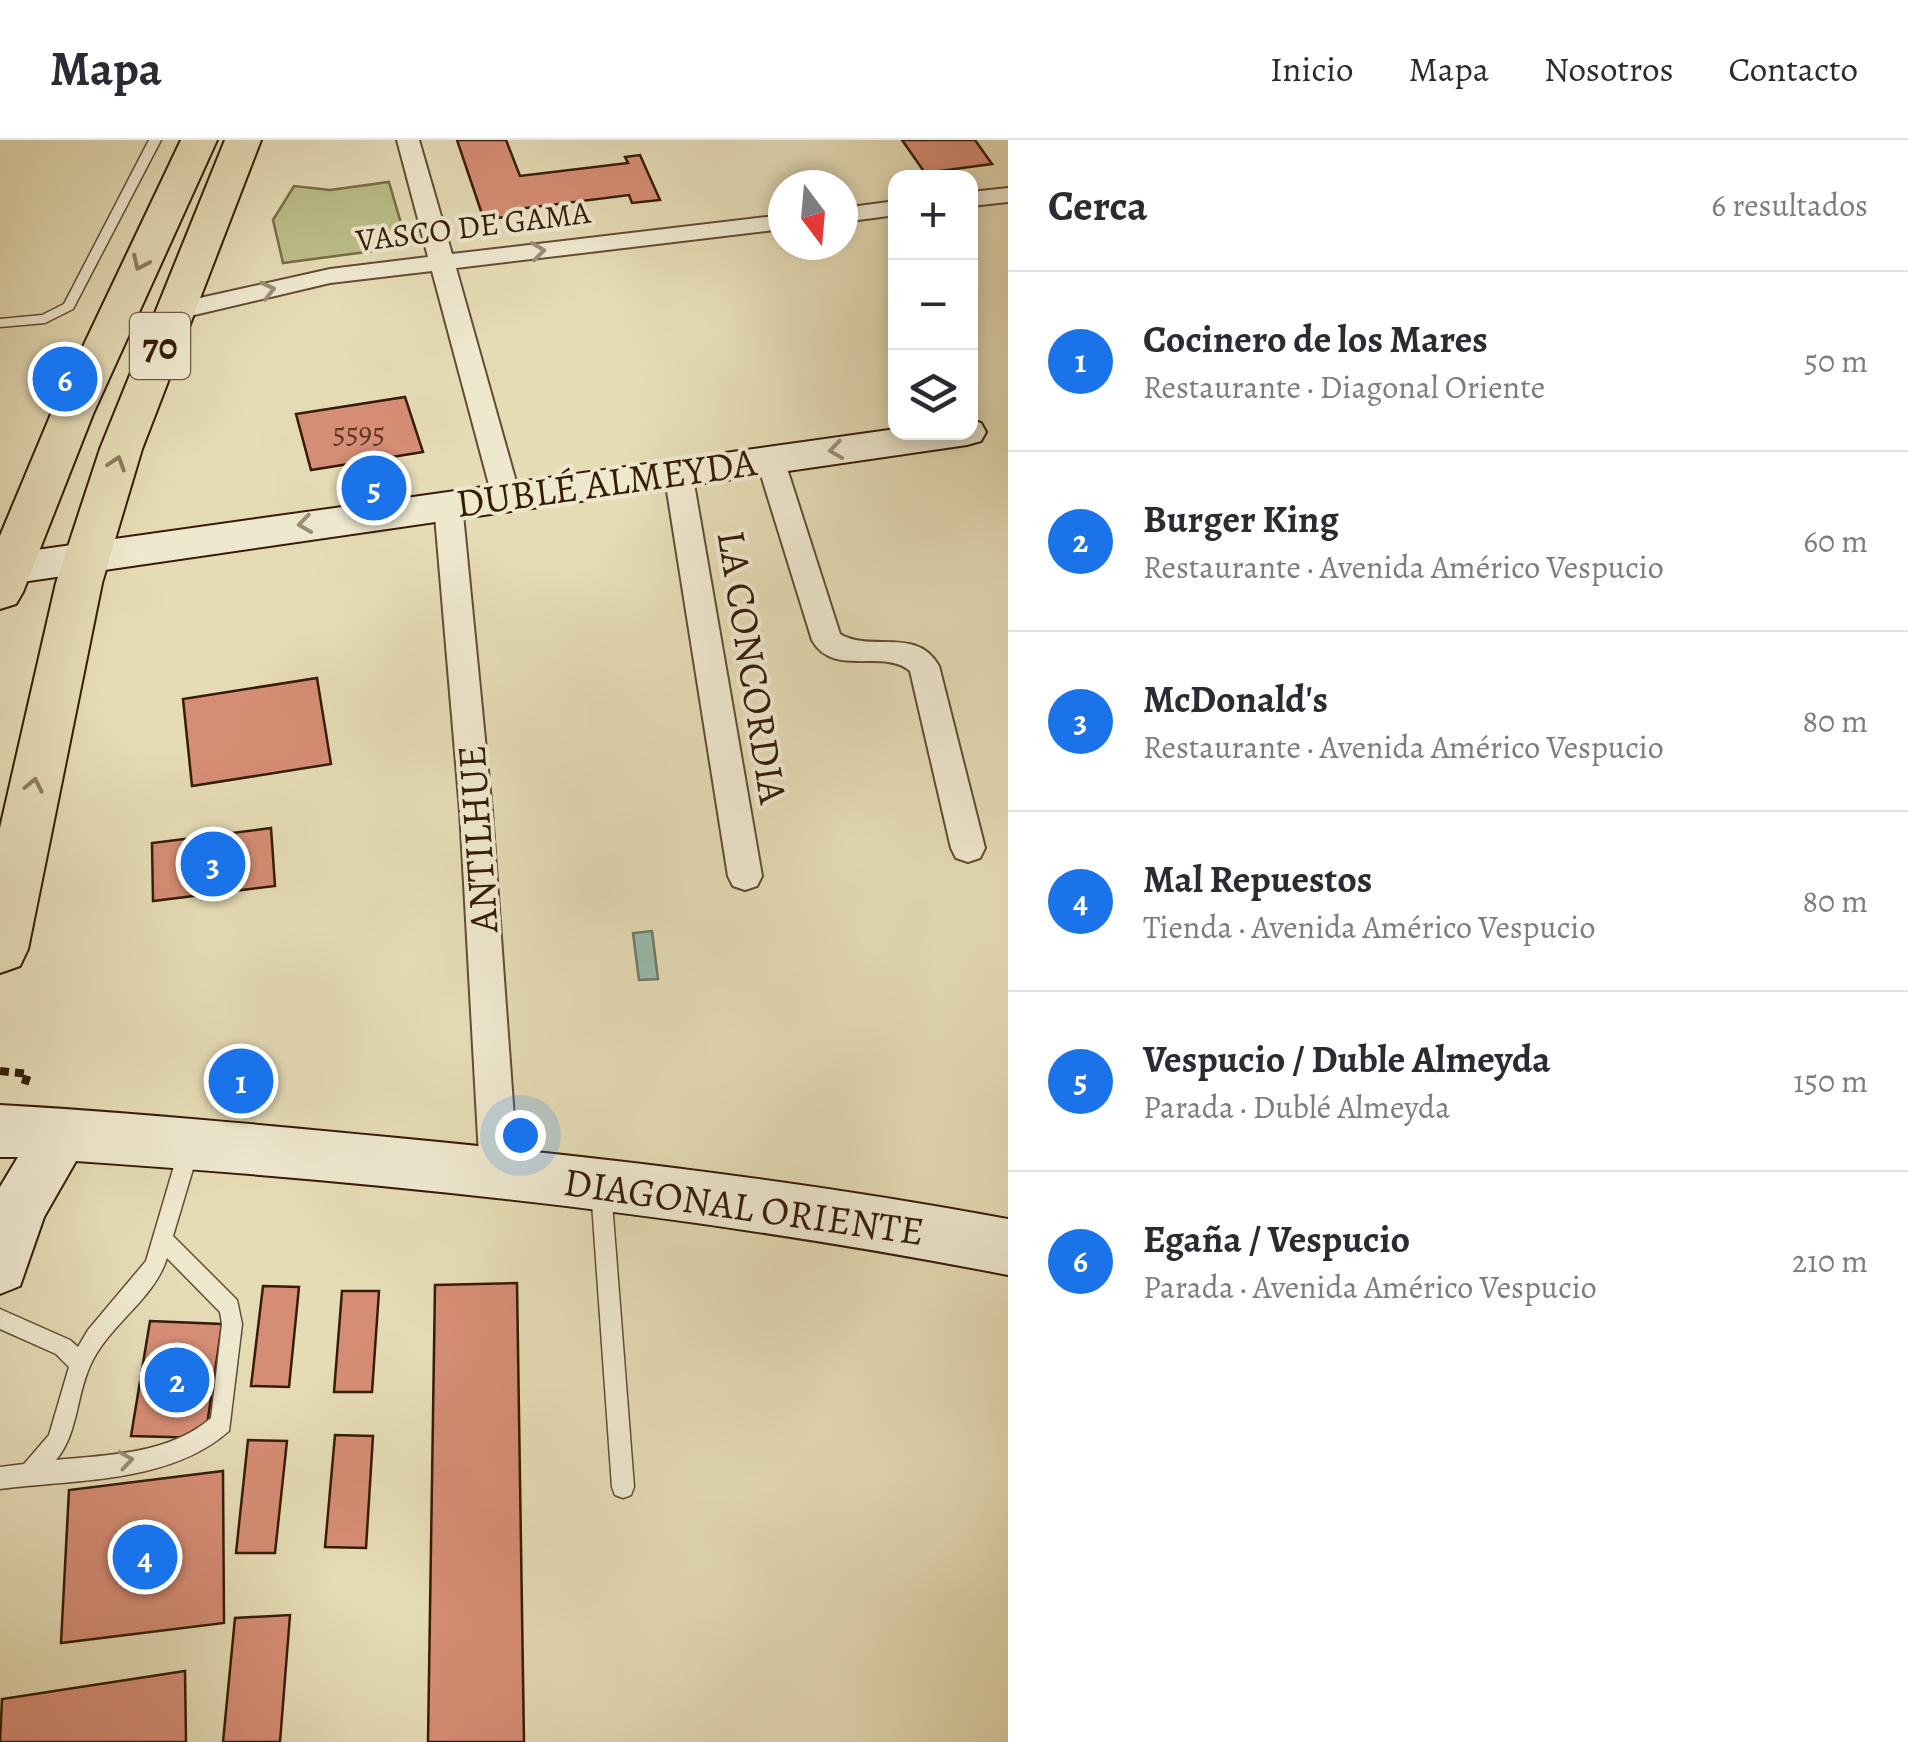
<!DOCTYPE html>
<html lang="es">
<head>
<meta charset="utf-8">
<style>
  body { margin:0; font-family:Alegreya,serif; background:#f7f7f7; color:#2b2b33 }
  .controls { position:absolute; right:30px; top:30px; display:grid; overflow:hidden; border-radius:20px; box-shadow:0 5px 15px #0003 }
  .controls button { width:90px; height:90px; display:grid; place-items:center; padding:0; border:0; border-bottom:2px solid #e1e1e2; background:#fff; color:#2b2b33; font:50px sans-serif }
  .compass { position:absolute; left:768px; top:30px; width:90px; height:90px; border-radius:50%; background:#fff; box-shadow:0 5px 15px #0003; rotate:164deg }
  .you { position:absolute; left:520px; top:995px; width:35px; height:35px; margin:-25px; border:8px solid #fff; border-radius:50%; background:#1a73e8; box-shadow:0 0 0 15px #1a73e833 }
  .badge { display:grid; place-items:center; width:65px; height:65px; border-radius:50%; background:#1a73e8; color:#fff; font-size:32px; font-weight:700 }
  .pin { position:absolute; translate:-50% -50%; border:5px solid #fff; box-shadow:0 2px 10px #0006 }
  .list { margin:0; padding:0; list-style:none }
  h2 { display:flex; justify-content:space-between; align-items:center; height:130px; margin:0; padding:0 40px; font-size:42px }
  h2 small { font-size:32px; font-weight:400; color:#7c7c81 }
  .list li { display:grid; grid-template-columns:65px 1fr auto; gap:30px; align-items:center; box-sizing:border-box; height:180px; padding:0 40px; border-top:2px solid #e1e1e2 }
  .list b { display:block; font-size:38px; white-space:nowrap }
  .list p { margin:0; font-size:32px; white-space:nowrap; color:#7c7c81 }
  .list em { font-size:32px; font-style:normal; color:#7c7c81 }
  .icon { flex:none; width:55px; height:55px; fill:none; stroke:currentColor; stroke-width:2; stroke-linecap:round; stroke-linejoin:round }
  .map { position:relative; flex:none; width:1008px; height:1602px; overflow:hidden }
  header { display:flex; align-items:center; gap:60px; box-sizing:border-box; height:140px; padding:0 50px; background:#fff; border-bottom:2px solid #e1e1e2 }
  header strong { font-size:48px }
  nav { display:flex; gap:55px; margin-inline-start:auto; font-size:35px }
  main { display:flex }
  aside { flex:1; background:#fff }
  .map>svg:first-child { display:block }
  .green { fill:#bbbe89; stroke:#786d48; stroke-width:2.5 }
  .water { fill:#96bbab; stroke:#707b69; stroke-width:2.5 }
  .building { fill:#d68d75; stroke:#361c07; stroke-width:2.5 }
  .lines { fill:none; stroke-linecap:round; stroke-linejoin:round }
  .lane-casing { stroke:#624c32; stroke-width:3 }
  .street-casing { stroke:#624c32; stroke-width:4 }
  .secondary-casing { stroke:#361c07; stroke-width:4 }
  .primary-casing { stroke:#361c07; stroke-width:4 }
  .path { stroke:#361c07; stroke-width:8; stroke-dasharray:9 6; stroke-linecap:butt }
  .lane { fill:#eee8cf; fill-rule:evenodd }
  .street { fill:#eee8cf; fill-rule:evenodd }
  .secondary { fill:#eee8cf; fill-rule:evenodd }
  .primary { fill:#e5dbb5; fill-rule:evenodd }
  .oneway { stroke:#9b8c75 }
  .oneway2 { stroke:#8e7c5e }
  .labels { text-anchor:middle; stroke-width:8; stroke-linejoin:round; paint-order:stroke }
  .far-number-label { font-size:30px; fill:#5e3822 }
  .far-street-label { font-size:32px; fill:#361c07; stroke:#eee8cf }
  .shield { fill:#eee8cf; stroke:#6d5943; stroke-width:2.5 }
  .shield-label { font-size:38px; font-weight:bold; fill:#361c07 }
  .street-label { font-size:40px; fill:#361c07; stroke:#eee8cf }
</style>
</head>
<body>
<header>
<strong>Mapa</strong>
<nav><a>Inicio</a><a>Mapa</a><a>Nosotros</a><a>Contacto</a></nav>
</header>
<main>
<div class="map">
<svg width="1008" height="1602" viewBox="0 0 1008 1602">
  <rect width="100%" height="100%" fill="#e5dbb5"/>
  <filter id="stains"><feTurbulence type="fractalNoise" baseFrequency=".002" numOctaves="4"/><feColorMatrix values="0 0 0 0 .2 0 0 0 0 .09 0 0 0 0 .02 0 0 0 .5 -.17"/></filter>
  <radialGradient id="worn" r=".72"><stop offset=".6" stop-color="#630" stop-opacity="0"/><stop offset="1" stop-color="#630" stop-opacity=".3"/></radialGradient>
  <polygon class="green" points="389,42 405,97 396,108 283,123 273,80 294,46 330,50"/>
  <polygon class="water" points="652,791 658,839 639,840 633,793"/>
  <g class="building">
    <polygon points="457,0 506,0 520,36 628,23 625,17 640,15 660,60 632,63 629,55 510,70 512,76 484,80"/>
    <polygon points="902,0 975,0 992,24 925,33"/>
    <polygon points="405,257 423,312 311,330 296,274"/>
    <polygon points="317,538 331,624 192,646 183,559"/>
    <polygon points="271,688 275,746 153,761 152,703"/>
    <polygon points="517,1143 524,1602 428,1602 435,1145"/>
    <polygon points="263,1146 299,1147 289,1247 251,1246"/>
    <polygon points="342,1151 379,1151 372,1252 334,1252"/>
    <polygon points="150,1181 222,1184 205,1298 131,1296"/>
    <polygon points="335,1295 373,1296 366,1408 325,1407"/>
    <polygon points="248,1300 287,1301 275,1413 236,1413"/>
    <polygon points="223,1331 224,1483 61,1503 69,1350"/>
    <polygon points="290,1475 280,1602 223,1602 235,1478"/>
    <polygon points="185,1531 186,1602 0,1602 2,1559"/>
  </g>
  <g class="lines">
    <defs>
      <g id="lane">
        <polygon points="149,0 161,0 73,169 45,183 0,187 0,179 42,175 64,164"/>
        <path d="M189,1000l7,3 3,6 -26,87 64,64 5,24 -13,107c-60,53 -154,48 -229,58v-22l24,-3 25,-29 20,-68 -13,-13 -56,-25v-20l70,31 8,7 10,-17 58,-69 33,-112 3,-6zM167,1118l53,54 2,12 -11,94c-41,36 -103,37 -155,42 22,-26 20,-63 34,-94 18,-41 64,-66 77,-108z"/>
        <polygon points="601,1040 608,1042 611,1049 634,1347 631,1355 623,1358 615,1355 612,1347 591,1049 594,1042"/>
      </g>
      <g id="street">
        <polygon points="397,0 419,0 452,114 783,75 783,89 456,128 520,356 516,363 496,363 492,356 432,131 330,143 173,180 160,172 173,164 330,129 428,117"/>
        <polygon points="1008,48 1008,62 971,66 971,52"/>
        <polygon points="896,61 896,75 843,82 843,68"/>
        <path d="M770,310l10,2 4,7 56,175c31,19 77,-8 99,32l46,182 -5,10 -12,4 -12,-4 -5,-10 -41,-177c-27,-23 -77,7 -98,-31l-56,-181 4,-7z"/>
        <polygon points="678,323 688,325 692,332 762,736 757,746 745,750 733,746 728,736 664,332 668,325"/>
        <polygon points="448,354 458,357 462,364 492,671 518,1034 513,1047 499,1053 485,1047 480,1034 460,671 434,364 438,357"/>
      </g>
      <g id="secondary">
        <polygon points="971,280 981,283 986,292 981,301 967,305 8,444 0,442 0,416 8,414 896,289 896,292 971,292"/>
        <path d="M0,965c126,7 252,19 377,31 212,20 422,44 631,83v56c-307,-60 -620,-93 -932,-114l-32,56 -24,69 -20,8v-107l18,-30h-18z"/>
      </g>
      <g id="primary">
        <polygon points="181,0 217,0 93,274 23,452 16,464 0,469 0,396 51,274"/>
        <polygon points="225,0 261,0 142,309 102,443 28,809 20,826 0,833 0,688 56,443 100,309"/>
      </g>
    </defs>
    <use href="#lane" class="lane-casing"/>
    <use href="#street" class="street-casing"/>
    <use href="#secondary" class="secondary-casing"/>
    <use href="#primary" class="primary-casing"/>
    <polyline class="path" points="0,931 28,934 23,949"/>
    <use href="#lane" class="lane"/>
    <use href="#street" class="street"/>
    <use href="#secondary" class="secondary"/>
    <use href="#primary" class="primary"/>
  </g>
  <defs><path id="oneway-chevron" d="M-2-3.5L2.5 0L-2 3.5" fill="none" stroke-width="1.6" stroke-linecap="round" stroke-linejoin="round" transform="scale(2.5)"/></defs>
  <g class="oneway">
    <use href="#oneway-chevron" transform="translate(538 111) rotate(-7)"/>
    <use href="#oneway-chevron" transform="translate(268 150) rotate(-13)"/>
    <use href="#oneway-chevron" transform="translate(836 310) rotate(172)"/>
    <use href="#oneway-chevron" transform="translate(305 384) rotate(172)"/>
    <use href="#oneway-chevron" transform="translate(126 1320) rotate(-9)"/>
  </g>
  <g class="oneway2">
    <use href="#oneway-chevron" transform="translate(140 123) rotate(115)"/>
    <use href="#oneway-chevron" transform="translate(117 323) rotate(-72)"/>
    <use href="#oneway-chevron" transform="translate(34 645) rotate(-78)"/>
  </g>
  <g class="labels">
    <g class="far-number-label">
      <text x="359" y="303">5595</text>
    </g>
    <g class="far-street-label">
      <text transform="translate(473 86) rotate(-7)" y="11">VASCO DE GAMA</text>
    </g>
    <rect class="shield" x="130" y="173" width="60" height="66" rx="8"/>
    <g class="shield-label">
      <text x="160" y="219">70</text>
    </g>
    <g class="street-label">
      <text transform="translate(606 342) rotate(-8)" y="14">DUBLÉ ALMEYDA</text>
      <text transform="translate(753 527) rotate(81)" y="14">LA CONCORDIA</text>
      <text transform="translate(477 699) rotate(-94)" y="14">ANTILHUE</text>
      <text transform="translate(744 1066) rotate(8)" y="14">DIAGONAL ORIENTE</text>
    </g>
  </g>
  <rect width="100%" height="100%" filter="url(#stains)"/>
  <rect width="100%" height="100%" fill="url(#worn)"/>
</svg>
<div class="controls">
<button>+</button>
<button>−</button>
<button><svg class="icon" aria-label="layers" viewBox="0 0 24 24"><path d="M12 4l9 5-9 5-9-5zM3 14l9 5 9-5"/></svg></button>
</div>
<svg class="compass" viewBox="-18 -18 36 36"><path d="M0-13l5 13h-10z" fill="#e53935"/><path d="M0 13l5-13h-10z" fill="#7c7c81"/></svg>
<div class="you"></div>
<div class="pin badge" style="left:241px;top:941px">1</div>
<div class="pin badge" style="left:177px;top:1240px">2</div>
<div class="pin badge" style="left:213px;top:724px">3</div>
<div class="pin badge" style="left:145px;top:1417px">4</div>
<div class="pin badge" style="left:374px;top:348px">5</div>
<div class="pin badge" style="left:65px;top:239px">6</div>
</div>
<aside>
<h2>Cerca<small>6 resultados</small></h2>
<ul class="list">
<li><span class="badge">1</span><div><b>Cocinero de los Mares</b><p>Restaurante · Diagonal Oriente</p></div><em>50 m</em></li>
<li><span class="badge">2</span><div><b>Burger King</b><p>Restaurante · Avenida Américo Vespucio</p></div><em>60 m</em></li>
<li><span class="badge">3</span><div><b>McDonald's</b><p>Restaurante · Avenida Américo Vespucio</p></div><em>80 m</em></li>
<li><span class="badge">4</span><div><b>Mal Repuestos</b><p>Tienda · Avenida Américo Vespucio</p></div><em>80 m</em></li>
<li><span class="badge">5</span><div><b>Vespucio / Duble Almeyda</b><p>Parada · Dublé Almeyda</p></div><em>150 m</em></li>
<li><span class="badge">6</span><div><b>Egaña / Vespucio</b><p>Parada · Avenida Américo Vespucio</p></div><em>210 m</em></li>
</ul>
</aside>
</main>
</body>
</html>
